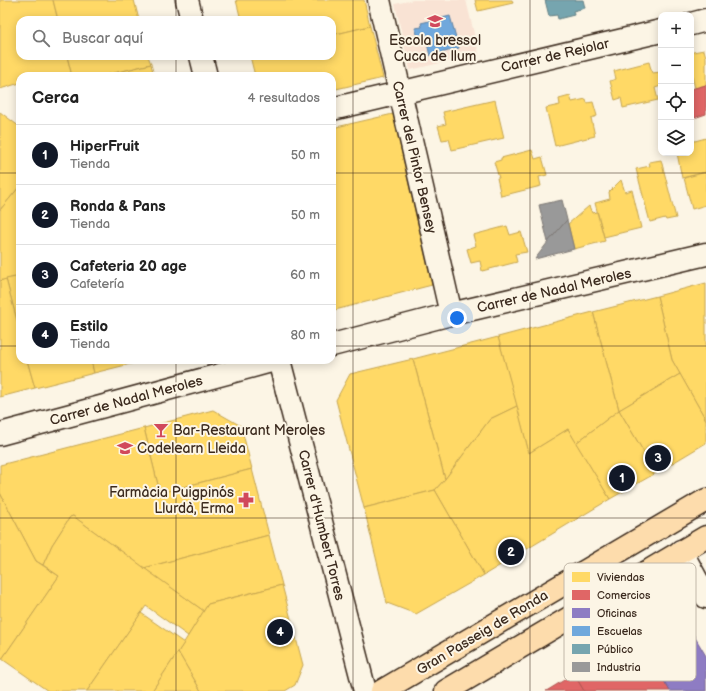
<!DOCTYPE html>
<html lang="es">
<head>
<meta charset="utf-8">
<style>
  body { margin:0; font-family:"Balsamiq Sans",sans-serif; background:#f2f2f2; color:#222 }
  .controls { position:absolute; right:12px; top:12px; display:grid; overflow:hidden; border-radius:8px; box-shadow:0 2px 10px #0003 }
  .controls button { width:36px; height:36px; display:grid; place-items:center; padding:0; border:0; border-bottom:1px solid #e0e0e0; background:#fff; color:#222; font:20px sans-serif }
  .you { position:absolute; left:457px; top:318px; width:14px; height:14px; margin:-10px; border:3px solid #fff; border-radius:50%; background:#1a73e8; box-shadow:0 0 0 6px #1a73e833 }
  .badge { display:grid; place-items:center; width:26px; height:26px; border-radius:50%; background:#111827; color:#fff; font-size:13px; font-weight:700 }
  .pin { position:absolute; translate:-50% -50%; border:2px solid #fff; box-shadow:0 1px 4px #0006 }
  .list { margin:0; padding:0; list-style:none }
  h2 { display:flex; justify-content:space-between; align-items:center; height:52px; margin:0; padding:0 16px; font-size:17px }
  h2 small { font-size:13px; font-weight:400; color:#767676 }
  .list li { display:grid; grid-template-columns:26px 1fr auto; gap:12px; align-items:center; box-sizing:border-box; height:60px; padding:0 16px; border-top:1px solid #e0e0e0 }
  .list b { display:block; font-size:15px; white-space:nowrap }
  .list p { margin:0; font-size:13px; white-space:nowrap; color:#767676 }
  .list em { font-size:13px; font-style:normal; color:#767676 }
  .icon { flex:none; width:22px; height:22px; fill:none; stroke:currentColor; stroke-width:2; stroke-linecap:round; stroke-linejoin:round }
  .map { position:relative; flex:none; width:706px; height:691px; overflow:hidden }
  .search { position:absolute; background:#fff; box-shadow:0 2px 10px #0003; left:16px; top:16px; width:320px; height:44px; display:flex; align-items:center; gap:10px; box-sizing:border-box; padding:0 14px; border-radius:12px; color:#767676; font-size:15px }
  .panel { position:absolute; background:#fff; box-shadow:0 2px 10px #0003; left:16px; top:72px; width:320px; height:292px; border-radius:12px }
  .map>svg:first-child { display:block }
  .built { fill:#f9e3d4 }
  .homes { fill:#ffd966; stroke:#c4a450 }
  .shops { fill:#e06666; stroke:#ae5450 }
  .offices { fill:#8e7cc3; stroke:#756392 }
  .schools { fill:#6fa8dc; stroke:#5f82a3 }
  .public { fill:#76a5af; stroke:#648084 }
  .industry { fill:#999; stroke:#7d7874 }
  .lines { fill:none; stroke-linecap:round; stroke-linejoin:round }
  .minor-casing { stroke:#3b2a1e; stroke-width:25 }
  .primary-casing { stroke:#3b2a1e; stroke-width:25 }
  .minor { stroke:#fcf5e5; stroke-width:22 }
  .primary { stroke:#fddcac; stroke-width:22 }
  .grid { fill:none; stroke:#3b2a1e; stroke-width:1; stroke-opacity:0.55 }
  .labels { text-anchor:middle; stroke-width:4; stroke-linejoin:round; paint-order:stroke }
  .poi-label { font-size:14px; fill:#3b2a1e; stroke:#fcf5e5; text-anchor:start }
  .street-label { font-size:14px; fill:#3b2a1e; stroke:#fcf5e5 }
  .key { fill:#fcf5e5; stroke:#c2b8a9; stroke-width:1 }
  .key-label { font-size:11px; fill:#3b2a1e }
</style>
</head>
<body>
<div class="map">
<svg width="706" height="691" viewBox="0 0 706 691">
  <rect width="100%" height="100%" fill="#fcf5e5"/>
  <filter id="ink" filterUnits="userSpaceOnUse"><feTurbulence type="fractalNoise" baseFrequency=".025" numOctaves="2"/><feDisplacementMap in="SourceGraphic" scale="8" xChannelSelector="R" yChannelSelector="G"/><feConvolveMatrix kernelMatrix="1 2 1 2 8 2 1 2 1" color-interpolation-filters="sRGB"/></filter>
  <g filter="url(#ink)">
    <polygon class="built" points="413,0 466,0 479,54 410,70 395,4"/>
    <g class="homes">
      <polygon points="0,0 53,0 58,20 20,20 20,56 67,56 72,76 20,76 20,83 0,89"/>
      <polygon points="53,0 134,0 139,20 58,20"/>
      <polygon points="236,0 364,0 370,26 332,35 332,20 241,20"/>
      <polygon points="475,0 512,0 513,3 478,11"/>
      <polygon points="370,26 383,78 332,90 332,76 255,76 250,56 332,56 332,35"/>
      <polygon points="704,50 706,57 706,85 695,88 691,72 691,58 693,52"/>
      <polygon points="67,56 148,56 151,64 102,76 72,76"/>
      <polygon points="649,62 652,73 661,72 661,86 655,88 658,100 623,108 621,98 615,100 610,81 616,79 614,71"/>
      <polygon points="151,64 154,76 102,76"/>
      <polygon points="570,96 572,102 586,99 587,103 593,102 597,116 591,118 595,136 555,146 546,108 560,105 559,99"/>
      <polygon points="495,100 504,138 452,150 449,139 442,140 438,126 446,124 443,112"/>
      <polygon points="0,112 20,127 20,186 0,210"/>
      <polygon points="393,114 432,285 335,310 332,308 332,128"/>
      <polygon points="706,138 706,172 682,178 677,153 691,153 691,142"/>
      <polygon points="532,150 535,159 542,157 547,175 539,177 541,186 501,196 497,178 499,178 494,162 501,160 501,158"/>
      <polygon points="661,160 676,218 666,220 665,218 650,222 636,169 650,166 649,162"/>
      <polygon points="706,172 706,205 692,209 684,178"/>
      <polygon points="621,180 625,192 632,190 641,228 604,237 595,203 610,199 609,192"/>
      <polygon points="20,186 20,276 0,281 0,210"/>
      <polygon points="589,206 592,213 597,212 605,241 574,249 568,224"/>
      <polygon points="507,226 510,235 521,232 527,252 515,254 517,262 482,271 480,261 471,263 467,249 476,246 473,235"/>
      <polygon points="20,276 20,332 6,279"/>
      <polygon points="6,279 20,332 20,360 27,360 35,388 0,397 0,281"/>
      <polygon points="706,283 706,420 672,360 657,296"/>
      <polygon points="657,296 672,360 680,374 619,410 593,312"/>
      <polygon points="593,312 619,410 576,443 568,429 529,453 498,337"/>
      <polygon points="498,337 517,406 490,419 445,479 413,359"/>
      <polygon points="413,359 445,479 435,490 364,508 336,400 350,374"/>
      <polygon points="27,360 91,360 94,373 35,388"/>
      <polygon points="91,360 146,360 94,373"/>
      <polygon points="680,374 706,420 706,443 656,473 619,410"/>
      <polygon points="517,406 529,453 568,429 610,499 484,575 435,490 445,479 490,419"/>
      <polygon points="213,410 241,426 252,469 160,493 144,428"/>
      <polygon points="619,410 656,473 610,499 576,443"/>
      <polygon points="144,428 160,493 252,469 269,535 144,568 73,516 70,517 52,545 43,565 36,561 0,493 0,465"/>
      <polygon points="435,490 484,575 416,614 387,603 364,508"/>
      <polygon points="0,493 36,561 59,576 2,659 0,657"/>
      <polygon points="73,516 204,611 188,636 146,606 87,691 48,691 2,659 59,576 43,565 52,545 70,517"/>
      <polygon points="269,535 282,585 208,604 204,611 144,568"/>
      <polygon points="282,585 303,665 295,685 285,691 201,691 178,652 208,604"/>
      <polygon points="141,613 184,643 152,691 87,691"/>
      <polygon points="178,652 201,691 152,691"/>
    </g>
    <g class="shops">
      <polygon points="706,85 706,114 691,119 691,89"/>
      <polygon points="638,637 670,691 584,691 574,674"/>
      <polygon points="574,674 584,691 546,691 548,690"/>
    </g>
    <polygon class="offices" points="680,612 706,656 706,691 670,691 638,637"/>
    <polygon class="schools" points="450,16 459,48 430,56 426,39 419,41 415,28 422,27 421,23"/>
    <polygon class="public" points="545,0 583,0 585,8 573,11 574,15 558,19 557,15 549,16"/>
    <g class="industry">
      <polygon points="562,200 567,220 548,242 539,205"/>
      <polygon points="567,220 574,249 535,259 548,242"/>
    </g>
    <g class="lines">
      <defs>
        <g id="minor">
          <polyline points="187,0 192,20"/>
          <polyline points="379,0 451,314"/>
          <polyline points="691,24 706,20"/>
          <polyline points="201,56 206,76"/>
          <polyline points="332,109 661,31"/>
          <polyline points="332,345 451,314 706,254"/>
          <polyline points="279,360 365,691"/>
          <polyline points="0,434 275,360"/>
          <polyline points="681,551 706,597"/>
        </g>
        <g id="primary">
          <polyline points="382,691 706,500"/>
          <polyline points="446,691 706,537"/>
        </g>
      </defs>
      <use href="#minor" class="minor-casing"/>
      <use href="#primary" class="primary-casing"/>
      <use href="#minor" class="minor"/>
      <use href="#primary" class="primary"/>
    </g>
  </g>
  <path class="grid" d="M176,0v20M353,0v691M530,0v691M176,56v20M0,173h20M332,173h374M0,346h20M332,346h374M176,360v331M0,518h706"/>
  <defs>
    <symbol id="school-bare" viewBox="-9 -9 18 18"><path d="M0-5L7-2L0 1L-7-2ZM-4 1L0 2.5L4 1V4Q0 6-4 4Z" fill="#d1495b" stroke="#fcf5e5" stroke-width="2.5" paint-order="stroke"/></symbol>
    <symbol id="bar-bare" viewBox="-9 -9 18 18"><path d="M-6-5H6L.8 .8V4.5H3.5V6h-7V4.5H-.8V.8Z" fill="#d1495b" stroke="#fcf5e5" stroke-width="2.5" paint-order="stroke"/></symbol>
    <symbol id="pharmacy-bare" viewBox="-9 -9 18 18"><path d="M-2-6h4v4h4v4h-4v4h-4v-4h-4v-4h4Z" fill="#d1495b" stroke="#fcf5e5" stroke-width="2.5" paint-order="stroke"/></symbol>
  </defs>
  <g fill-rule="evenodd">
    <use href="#school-bare" x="424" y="10" width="22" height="22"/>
    <use href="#bar-bare" x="150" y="419" width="22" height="22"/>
    <use href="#school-bare" x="114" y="437" width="22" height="22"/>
    <use href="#pharmacy-bare" x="235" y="489" width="22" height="22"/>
  </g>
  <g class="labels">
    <g class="poi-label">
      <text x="435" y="45" text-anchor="middle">Escola bressol<tspan x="435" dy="16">Cuca de llum</tspan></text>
      <text x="173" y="435">Bar-Restaurant Meroles</text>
      <text x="137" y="453">Codelearn Lleida</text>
      <text x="234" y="497" text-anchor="end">Farmàcia Puigpinós<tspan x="234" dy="16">Llurdà, Erma</tspan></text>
    </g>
    <g class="street-label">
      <text transform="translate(555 55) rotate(-13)" y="5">Carrer de Rejolar</text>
      <text transform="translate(415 157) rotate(77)" y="5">Carrer del Pintor Bensey</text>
      <text transform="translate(554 290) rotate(-13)" y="5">Carrer de Nadal Meroles</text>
      <text transform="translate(126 400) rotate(-15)" y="5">Carrer de Nadal Meroles</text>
      <text transform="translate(322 525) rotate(76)" y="5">Carrer d'Humbert Torres</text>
      <text transform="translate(482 632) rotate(-31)" y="5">Gran Passeig de Ronda</text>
    </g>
  </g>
  <rect x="564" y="563" width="132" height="118" rx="6" class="key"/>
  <rect x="572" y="572" width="18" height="10" fill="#ffd966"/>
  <rect x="572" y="590" width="18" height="10" fill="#e06666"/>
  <rect x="572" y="608" width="18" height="10" fill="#8e7cc3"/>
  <rect x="572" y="626" width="18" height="10" fill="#6fa8dc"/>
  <rect x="572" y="644" width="18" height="10" fill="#76a5af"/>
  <rect x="572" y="662" width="18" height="10" fill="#999"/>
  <g class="key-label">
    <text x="597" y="581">Viviendas</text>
    <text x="597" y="599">Comercios</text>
    <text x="597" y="617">Oficinas</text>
    <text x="597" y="635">Escuelas</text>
    <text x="597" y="653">Público</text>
    <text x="597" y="671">Industria</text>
  </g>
</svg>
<div class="controls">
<button>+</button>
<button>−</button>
<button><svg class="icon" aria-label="locate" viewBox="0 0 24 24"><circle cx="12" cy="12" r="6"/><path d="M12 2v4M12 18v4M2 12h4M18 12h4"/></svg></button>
<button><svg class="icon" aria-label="layers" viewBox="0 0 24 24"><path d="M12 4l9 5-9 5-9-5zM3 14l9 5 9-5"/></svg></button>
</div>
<div class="you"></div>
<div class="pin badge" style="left:622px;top:478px">1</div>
<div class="pin badge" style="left:511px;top:552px">2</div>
<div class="pin badge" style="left:658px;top:458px">3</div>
<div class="pin badge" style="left:280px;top:632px">4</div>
<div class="search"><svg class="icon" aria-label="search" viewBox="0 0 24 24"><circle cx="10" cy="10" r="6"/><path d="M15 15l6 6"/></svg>Buscar aquí</div>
<section class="panel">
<h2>Cerca<small>4 resultados</small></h2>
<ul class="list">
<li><span class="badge">1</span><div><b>HiperFruit</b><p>Tienda</p></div><em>50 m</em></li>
<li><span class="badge">2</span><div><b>Ronda &amp; Pans</b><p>Tienda</p></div><em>50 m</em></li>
<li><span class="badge">3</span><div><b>Cafeteria 20 age</b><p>Cafetería</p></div><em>60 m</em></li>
<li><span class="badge">4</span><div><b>Estilo</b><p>Tienda</p></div><em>80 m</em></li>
</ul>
</section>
</div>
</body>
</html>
